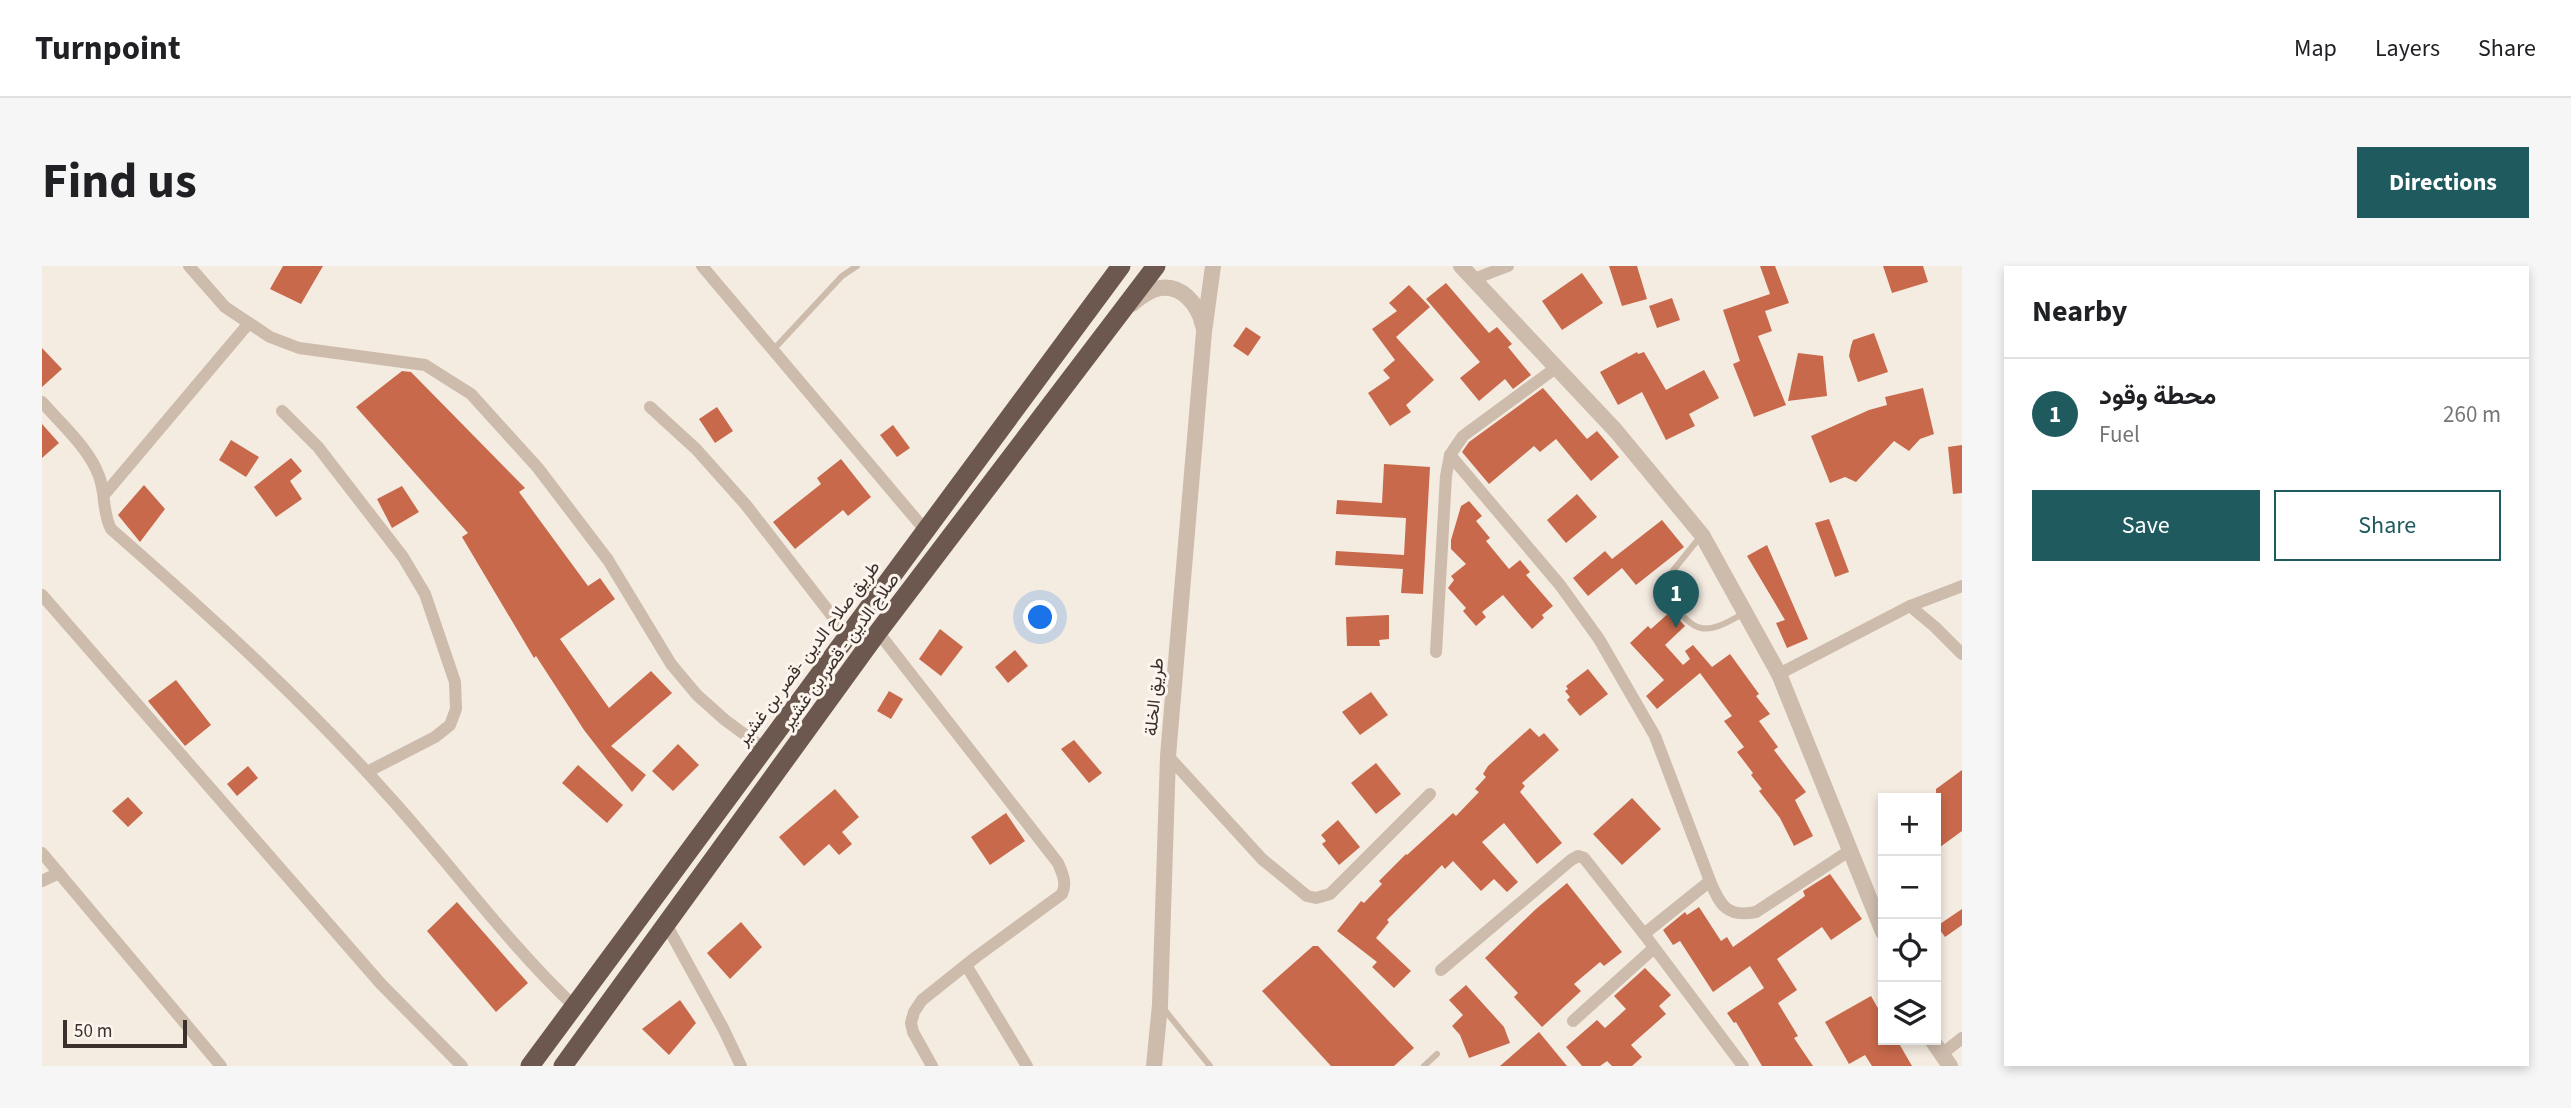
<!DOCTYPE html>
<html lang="en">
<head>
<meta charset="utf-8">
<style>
  body { margin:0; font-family:"Source Sans 3",Vazirmatn,sans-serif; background:#f6f6f6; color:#202124 }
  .controls { position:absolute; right:21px; bottom:21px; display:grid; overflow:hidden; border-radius:0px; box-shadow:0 4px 10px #0003 }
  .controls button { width:63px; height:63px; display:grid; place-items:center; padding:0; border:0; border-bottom:2px solid #e0e0e0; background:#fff; color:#202124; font:35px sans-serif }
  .scale { position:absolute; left:21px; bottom:18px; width:124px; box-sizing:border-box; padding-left:7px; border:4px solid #3b302b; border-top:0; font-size:19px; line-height:24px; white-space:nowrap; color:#3b302b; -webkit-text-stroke:5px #fbf5ee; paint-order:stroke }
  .you { position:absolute; left:999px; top:352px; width:24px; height:24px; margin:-18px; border:5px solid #fff; border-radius:50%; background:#1a73e8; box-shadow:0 0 0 10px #1a73e833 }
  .badge { display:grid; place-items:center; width:46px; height:46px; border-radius:50%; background:#1f5a5e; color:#fff; font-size:23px; font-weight:700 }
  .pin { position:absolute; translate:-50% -58px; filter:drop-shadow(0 2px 4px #0008) }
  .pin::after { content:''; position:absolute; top:37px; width:24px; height:21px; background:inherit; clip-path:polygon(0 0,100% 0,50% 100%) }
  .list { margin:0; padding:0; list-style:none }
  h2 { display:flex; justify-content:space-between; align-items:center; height:91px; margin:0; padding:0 28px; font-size:30px }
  h2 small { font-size:23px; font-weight:400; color:#757577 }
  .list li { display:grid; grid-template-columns:46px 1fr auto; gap:21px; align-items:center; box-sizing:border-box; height:112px; padding:0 28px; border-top:2px solid #e0e0e0 }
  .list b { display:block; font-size:26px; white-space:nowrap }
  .list p { margin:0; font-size:23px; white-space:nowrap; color:#757577 }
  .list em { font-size:23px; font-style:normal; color:#757577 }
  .actions { display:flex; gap:14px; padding:21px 28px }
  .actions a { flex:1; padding:16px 0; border:2px solid #1f5a5e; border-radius:0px; text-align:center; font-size:24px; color:#1f5a5e }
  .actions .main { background:#1f5a5e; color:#fff }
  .icon { flex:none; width:38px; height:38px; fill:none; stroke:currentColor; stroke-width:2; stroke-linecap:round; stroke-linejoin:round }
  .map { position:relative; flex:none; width:1920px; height:800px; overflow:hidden; border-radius:0px }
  header { display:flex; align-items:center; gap:42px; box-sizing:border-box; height:98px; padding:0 35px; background:#fff; border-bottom:2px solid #e0e0e0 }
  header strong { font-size:33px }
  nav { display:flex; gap:38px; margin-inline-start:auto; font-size:24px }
  .intro { display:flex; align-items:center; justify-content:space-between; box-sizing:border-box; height:168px; padding:0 42px }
  h1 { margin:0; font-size:49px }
  .button { padding:18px 32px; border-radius:0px; background:#1f5a5e; color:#fff; font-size:24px; font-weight:700 }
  main { display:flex; gap:42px; padding:0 42px }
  aside { flex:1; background:#fff; border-radius:0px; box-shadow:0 4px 10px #0003 }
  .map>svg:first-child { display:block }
  .building { fill:#c8694b }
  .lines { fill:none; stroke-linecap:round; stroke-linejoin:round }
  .service { stroke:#cdbbac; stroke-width:6 }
  .minor { stroke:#cdbbac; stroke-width:12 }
  .tertiary { stroke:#cdbbac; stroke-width:16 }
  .trunk { stroke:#6c584f; stroke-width:19 }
  .labels { text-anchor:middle; stroke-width:6; stroke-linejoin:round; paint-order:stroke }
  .street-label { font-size:18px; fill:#3b302b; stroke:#fbf5ee }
</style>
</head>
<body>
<header>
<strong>Turnpoint</strong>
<nav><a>Map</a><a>Layers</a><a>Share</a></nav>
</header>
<div class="intro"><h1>Find us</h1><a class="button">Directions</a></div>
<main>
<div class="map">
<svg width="1920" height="800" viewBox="0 0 1920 800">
  <rect width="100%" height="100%" fill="#f4ebe1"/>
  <g class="building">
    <polygon points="241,0 281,0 259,38 228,23"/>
    <polygon points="1567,0 1595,0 1605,33 1580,40"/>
    <polygon points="1718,0 1733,0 1747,37 1723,45 1730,65 1716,70 1744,139 1712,151 1691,98 1698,95 1681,44 1728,28"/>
    <polygon points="1841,0 1881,0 1886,16 1850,27"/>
    <polygon points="1540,7 1561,37 1520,64 1500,35"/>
    <polygon points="1404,17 1447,67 1455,61 1470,78 1466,81 1489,109 1471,123 1463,113 1437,135 1418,112 1438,96 1384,33"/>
    <polygon points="1367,19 1388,41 1354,71 1392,114 1364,139 1369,146 1348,160 1326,127 1348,112 1341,104 1353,94 1330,63 1355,45 1347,37"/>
    <polygon points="1630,32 1638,54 1615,62 1607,40"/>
    <polygon points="1204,61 1219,71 1206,90 1191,80"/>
    <polygon points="1832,67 1846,106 1816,116 1807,90 1809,80 1811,74"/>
    <polygon points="0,82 20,103 0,121"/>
    <polygon points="1595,86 1596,88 1602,86 1624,124 1662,104 1677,132 1647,148 1653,160 1624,174 1600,126 1576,139 1558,106"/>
    <polygon points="1756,87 1781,90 1785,130 1746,135"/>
    <polygon points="360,105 369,106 483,222 477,226 546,320 558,312 573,333 518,373 567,442 609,405 630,427 569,480 604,509 590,526 542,464 494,390 492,392 420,271 426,267 314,141"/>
    <polygon points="1501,122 1545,173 1555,165 1577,191 1549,215 1514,173 1498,186 1492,180 1447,218 1420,186 1427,176"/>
    <polygon points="1881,122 1892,168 1878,173 1867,185 1852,175 1814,216 1803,211 1788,217 1769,170 1827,144 1845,139 1843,131"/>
    <polygon points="675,141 691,165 673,177 657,153"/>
    <polygon points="0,158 17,177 0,192"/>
    <polygon points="851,159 868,182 855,191 838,169"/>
    <polygon points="189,174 217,191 204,211 177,194"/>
    <polygon points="1920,179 1920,227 1911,228 1906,181"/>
    <polygon points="249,192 260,205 248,215 260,233 234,251 212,221"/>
    <polygon points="799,193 829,231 806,250 801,244 753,283 731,256 779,218 775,212"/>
    <polygon points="1342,198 1388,201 1381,328 1359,327 1361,303 1293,299 1294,285 1362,289 1364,252 1294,248 1295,234 1340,237"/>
    <polygon points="102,219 123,243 98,276 76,249"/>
    <polygon points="360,220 377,246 350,262 335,233"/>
    <polygon points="1535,228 1555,251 1524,277 1505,254"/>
    <polygon points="1427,235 1440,250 1434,255 1448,272 1444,275 1467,303 1478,294 1488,306 1484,309 1511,340 1500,349 1502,352 1490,363 1461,329 1440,346 1444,351 1434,360 1421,345 1424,342 1406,322 1412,314 1409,310 1424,298 1409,283 1409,274 1419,240"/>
    <polygon points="1787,253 1807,306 1793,311 1773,257"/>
    <polygon points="1620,254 1642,281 1594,319 1580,302 1546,330 1531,312 1563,285 1570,293"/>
    <polygon points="1725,279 1766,373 1745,382 1734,357 1743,354 1705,290"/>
    <polygon points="1629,345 1643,360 1623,379 1641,399 1648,393 1643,385 1651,379 1670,401 1688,388 1717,428 1714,430 1728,448 1717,455 1736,481 1732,484 1764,526 1753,534 1771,570 1752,580 1738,552 1717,525 1720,523 1709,509 1711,507 1695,486 1702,481 1682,455 1690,450 1658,407 1615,443 1604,430 1622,414 1588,377 1606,360 1609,363"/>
    <polygon points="1347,349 1347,373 1337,374 1338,380 1305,380 1304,351"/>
    <polygon points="898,363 921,381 899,410 877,393"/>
    <polygon points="973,384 986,400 966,417 953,401"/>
    <polygon points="1546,403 1566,428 1538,450 1525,434 1528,431 1523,425 1526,423 1524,420"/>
    <polygon points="134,414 169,459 143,480 106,435"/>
    <polygon points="847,425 861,433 849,453 835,445"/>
    <polygon points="1329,426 1346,449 1318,469 1300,446"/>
    <polygon points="1488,462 1497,471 1502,467 1517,484 1480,517 1483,520 1478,526 1520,577 1495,598 1462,557 1440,576 1476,616 1465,626 1452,613 1439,625 1411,595 1403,603 1400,599 1345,654 1347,656 1334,672 1369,705 1352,722 1330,701 1335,696 1295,665 1319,635 1322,637 1340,618 1337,615 1364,588 1365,589 1411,547 1414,550 1437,526 1433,523 1444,511 1441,508 1446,500"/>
    <polygon points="1032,474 1060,507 1047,517 1019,483"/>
    <polygon points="636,478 657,499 631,525 610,505"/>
    <polygon points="1334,497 1359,528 1334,548 1309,517"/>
    <polygon points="536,499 581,539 565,557 520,517"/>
    <polygon points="206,500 216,512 195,530 185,518"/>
    <polygon points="1920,504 1920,565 1894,584 1894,523"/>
    <polygon points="793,523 817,551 800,566 810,578 797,589 787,578 762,600 737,571"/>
    <polygon points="86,531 101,547 86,561 70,545"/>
    <polygon points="1590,532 1619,563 1580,599 1551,568"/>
    <polygon points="964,547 983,575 948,599 929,571"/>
    <polygon points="1296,554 1318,581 1297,599 1280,578 1284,575 1279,569"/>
    <polygon points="1788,608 1820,653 1789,674 1780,661 1735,693 1755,724 1736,737 1756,770 1752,772 1771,800 1720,800 1694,756 1692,757 1685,747 1722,722 1708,700 1671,726 1638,675 1631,679 1621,664 1643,646 1645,649 1657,641 1679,675 1685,671 1691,681 1763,630 1761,625"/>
    <polygon points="1525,617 1580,686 1562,700 1558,696 1532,718 1539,725 1500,761 1472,731 1476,727 1443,692 1494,643"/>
    <polygon points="415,636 486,717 454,746 385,665"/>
    <polygon points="1920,643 1920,659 1903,671 1895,660"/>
    <polygon points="699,656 720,681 688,713 665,687"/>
    <polygon points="1271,680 1276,680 1372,782 1352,800 1289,800 1220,725"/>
    <polygon points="1603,702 1629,729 1617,740 1624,748 1589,779 1600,791 1590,800 1570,800 1565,795 1558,800 1540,800 1524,781 1555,754 1563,762 1584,743 1572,730"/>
    <polygon points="1424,719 1462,761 1468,777 1427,792 1418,769 1410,760 1421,749 1407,734"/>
    <polygon points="1829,730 1841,751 1841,774 1855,774 1870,800 1830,800 1823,789 1807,798 1783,756"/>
    <polygon points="638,734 654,757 627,789 600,763"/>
    <polygon points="1497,766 1525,800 1458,800"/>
  </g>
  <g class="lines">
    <g class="service">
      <polyline points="731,84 800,10 815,0"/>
      <path d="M1658,271l-37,46 -2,8c33,37 35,51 83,22"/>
      <polyline points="1121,742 1168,800"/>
      <polyline points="1382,800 1395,788"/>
    </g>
    <g class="minor">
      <polyline points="147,0 183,41 228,71 257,82 383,99 429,128 496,202 566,294 629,398 655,429 683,454 721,482"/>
      <polyline points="660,0 883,264"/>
      <polyline points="1432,13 1466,0"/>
      <path d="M0,136c19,22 47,46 57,74 7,18 3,36 12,53 96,84 190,169 275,264 64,70 120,149 189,214"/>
      <polyline points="608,141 654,183 704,239 805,369"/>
      <polyline points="240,145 276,181 361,291 383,328 413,416 414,443 408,459 393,471 325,506"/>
      <path d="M1408,189l110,130 39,54 56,97 55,145c10,24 17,37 46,31l93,-61"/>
      <polyline points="62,229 207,57"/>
      <polyline points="0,329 339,718 420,800"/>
      <polyline points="1868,340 1893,361 1920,388"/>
      <path d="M836,366l180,231c5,12 9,20 4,31l-86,63 -54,43 -8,12 -3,11 2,9 19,34"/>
      <polyline points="1394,386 1404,210 1408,189 1421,170 1515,101"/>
      <polyline points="1737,408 1868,340 1920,320"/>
      <polyline points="1126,490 1220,593 1265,630 1274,632 1288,628 1388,528"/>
      <polyline points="0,587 179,800"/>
      <polyline points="0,615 17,607"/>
      <polyline points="624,658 681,762 699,800"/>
      <polyline points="1602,668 1668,615"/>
      <polyline points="924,699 985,800"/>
      <polyline points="1399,704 1529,594 1536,590 1542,592 1602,668 1701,800"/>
      <polyline points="1531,755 1612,682"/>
      <polyline points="1900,788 1920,772"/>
    </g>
    <g class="tertiary">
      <polyline points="1419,0 1574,165 1660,269 1737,408 1841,666"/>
      <path d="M1090,38c7,-6 15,-12 24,-15 25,-7 43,16 47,37"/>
      <polyline points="1890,774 1908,800"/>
      <polyline points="1112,800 1118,739 1126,490 1162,66 1171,0"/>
    </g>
    <g class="trunk">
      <polyline points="488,800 1079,0"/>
      <polyline points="521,800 836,366 1114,0"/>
    </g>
  </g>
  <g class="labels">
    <g class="street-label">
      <text transform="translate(798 385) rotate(-54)" y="6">صلاح الدين - قصر بن غشير</text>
      <text transform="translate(766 387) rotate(-53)" y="6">طريق صلاح الدين -قصر بن غشير</text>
      <text transform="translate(1112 431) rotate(-85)" y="6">طريق الخلة</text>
    </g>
  </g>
</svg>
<div class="controls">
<button>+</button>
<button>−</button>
<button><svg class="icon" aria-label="locate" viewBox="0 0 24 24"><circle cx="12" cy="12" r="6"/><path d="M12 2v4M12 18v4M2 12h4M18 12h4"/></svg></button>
<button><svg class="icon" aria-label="layers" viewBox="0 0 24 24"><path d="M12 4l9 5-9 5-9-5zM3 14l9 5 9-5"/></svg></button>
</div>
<div class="scale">50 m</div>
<div class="you"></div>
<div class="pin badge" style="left:1634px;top:362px">1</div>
</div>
<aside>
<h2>Nearby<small></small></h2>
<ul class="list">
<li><span class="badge">1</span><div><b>محطة وقود</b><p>Fuel</p></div><em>260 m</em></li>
</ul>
<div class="actions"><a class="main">Save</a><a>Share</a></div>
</aside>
</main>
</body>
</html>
